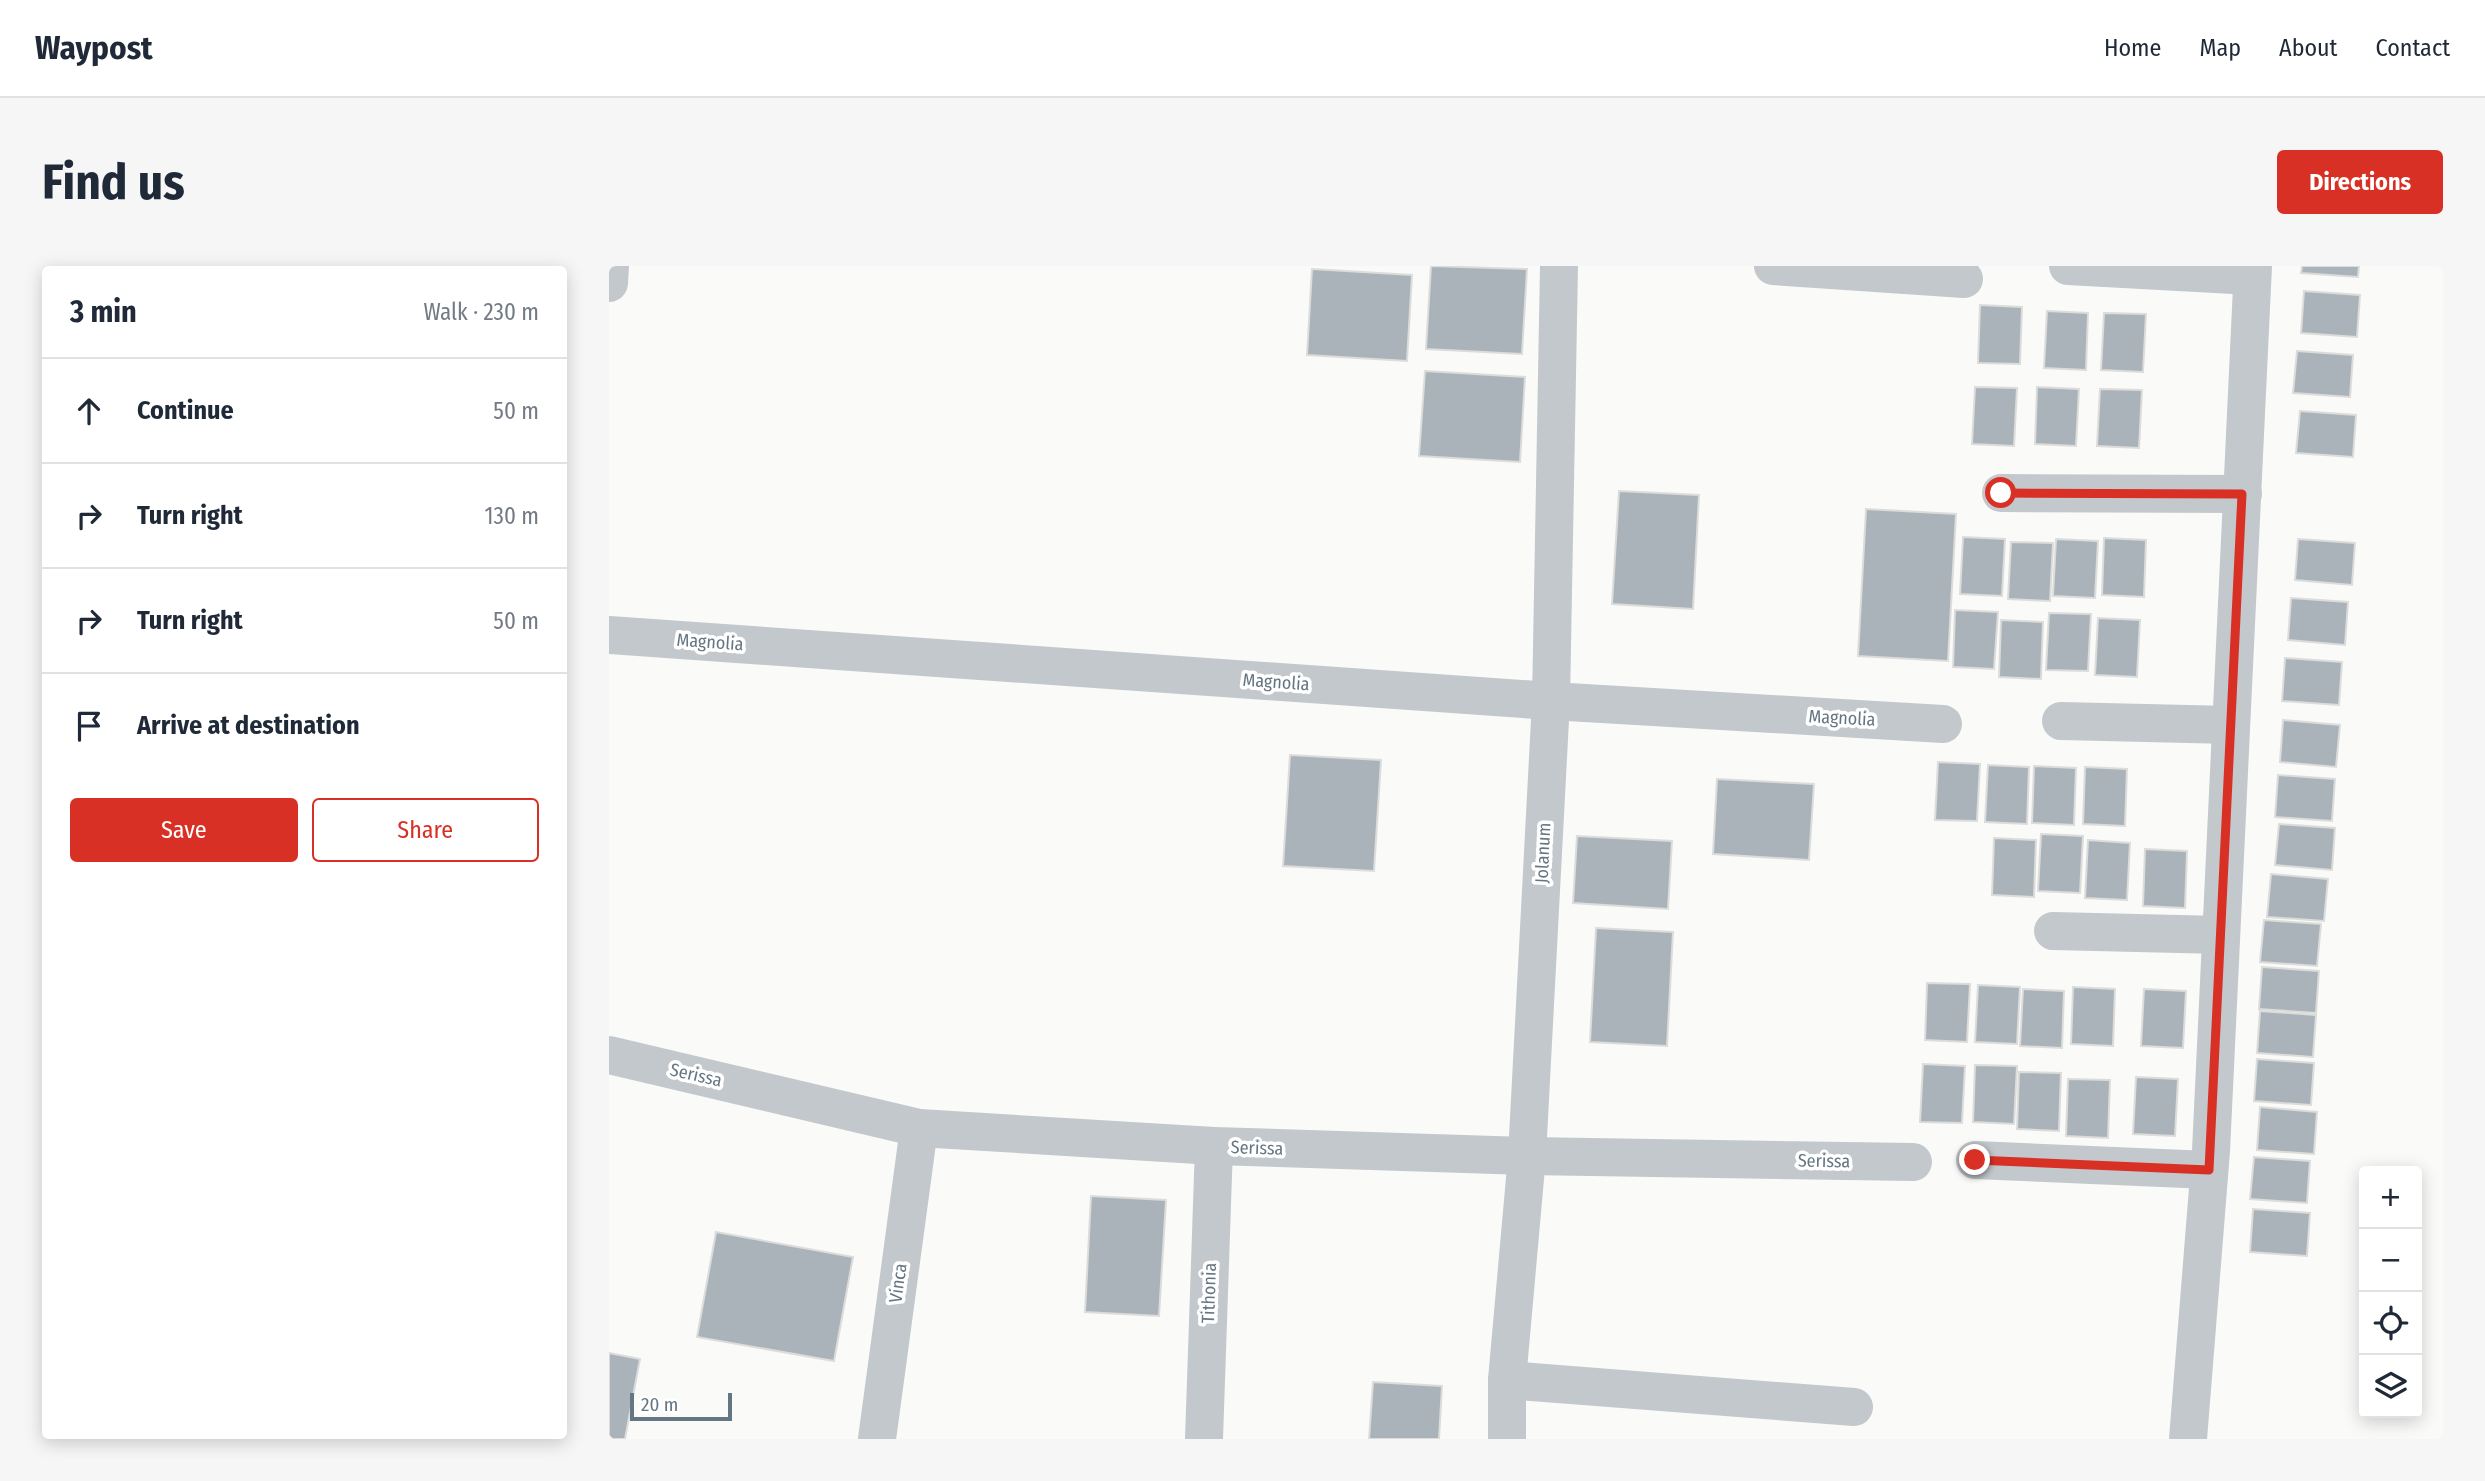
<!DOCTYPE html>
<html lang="en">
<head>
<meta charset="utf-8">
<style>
  body { margin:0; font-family:"Fira Sans Condensed",sans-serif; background:#f6f6f7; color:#1f2937 }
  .controls { position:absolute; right:21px; bottom:21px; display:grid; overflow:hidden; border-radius:7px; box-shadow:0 4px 18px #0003 }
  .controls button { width:63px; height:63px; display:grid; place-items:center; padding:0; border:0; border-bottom:2px solid #e0e1e3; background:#fff; color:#1f2937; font:35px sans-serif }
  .scale { position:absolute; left:21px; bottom:18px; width:102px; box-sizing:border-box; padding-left:7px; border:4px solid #657683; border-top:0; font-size:19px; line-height:24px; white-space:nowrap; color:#657683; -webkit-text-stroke:5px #fff; paint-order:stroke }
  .stop { position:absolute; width:21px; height:21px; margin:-16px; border:5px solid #d93025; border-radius:50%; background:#fff }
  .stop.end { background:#d93025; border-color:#fff; box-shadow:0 2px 7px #0008 }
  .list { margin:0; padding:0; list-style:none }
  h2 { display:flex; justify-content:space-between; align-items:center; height:91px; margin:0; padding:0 28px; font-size:30px }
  h2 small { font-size:23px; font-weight:400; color:#747a83 }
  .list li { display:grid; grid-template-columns:46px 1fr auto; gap:21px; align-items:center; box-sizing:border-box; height:105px; padding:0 28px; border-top:2px solid #e0e1e3 }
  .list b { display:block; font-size:26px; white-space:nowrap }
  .list em { font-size:23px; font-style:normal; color:#747a83 }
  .actions { display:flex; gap:14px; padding:21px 28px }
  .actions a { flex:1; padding:16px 0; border:2px solid #d93025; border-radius:7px; text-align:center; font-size:24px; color:#d93025 }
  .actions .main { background:#d93025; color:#fff }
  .icon { flex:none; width:38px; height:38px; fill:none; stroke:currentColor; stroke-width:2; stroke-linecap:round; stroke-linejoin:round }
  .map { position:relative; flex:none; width:1834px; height:1173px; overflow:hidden; border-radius:7px }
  header { display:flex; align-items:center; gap:42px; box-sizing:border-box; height:98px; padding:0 35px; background:#fff; border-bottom:2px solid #e0e1e3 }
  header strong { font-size:33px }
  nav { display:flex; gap:38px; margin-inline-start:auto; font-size:24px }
  .intro { display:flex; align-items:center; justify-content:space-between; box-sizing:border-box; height:168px; padding:0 42px }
  h1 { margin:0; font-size:49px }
  .button { padding:18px 32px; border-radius:7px; background:#d93025; color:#fff; font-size:24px; font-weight:700 }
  main { display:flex; gap:42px; padding:0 42px }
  aside { flex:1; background:#fff; border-radius:7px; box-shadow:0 4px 18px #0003 }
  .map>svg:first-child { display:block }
  .building { fill:#aab3b9; stroke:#dcdcda; stroke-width:2 }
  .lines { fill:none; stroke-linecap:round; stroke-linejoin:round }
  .minor { stroke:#c3c8cc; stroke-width:38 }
  .route { stroke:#d93025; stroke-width:9 }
  .labels { text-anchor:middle; stroke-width:7; stroke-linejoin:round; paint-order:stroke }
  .street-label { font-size:18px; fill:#657683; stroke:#fff }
</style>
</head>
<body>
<header>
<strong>Waypost</strong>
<nav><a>Home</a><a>Map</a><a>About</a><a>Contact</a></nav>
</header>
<div class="intro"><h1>Find us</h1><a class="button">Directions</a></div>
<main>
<aside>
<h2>3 min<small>Walk · 230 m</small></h2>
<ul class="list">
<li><svg class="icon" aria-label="ahead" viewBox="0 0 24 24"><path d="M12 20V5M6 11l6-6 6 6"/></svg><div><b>Continue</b></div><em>50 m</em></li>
<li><svg class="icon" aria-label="right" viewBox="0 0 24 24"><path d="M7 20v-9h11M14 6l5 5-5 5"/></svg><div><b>Turn right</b></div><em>130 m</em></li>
<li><svg class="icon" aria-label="right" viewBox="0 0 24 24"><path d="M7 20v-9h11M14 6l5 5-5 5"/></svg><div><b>Turn right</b></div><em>50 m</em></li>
<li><svg class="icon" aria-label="arrive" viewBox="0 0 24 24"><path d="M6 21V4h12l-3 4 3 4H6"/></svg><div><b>Arrive at destination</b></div></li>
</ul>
<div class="actions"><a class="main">Save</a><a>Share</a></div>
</aside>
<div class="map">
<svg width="1834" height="1173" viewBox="0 0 1834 1173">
  <rect width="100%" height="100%" fill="#fafaf8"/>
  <g class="building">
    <polygon points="822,0 918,3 913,88 817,83"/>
    <polygon points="1693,0 1750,0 1749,11 1692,7"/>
    <polygon points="703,3 803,9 798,95 698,89"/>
    <polygon points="1695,25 1751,29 1748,71 1692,67"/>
    <polygon points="1371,39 1413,41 1411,98 1369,97"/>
    <polygon points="1438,45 1479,47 1477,104 1435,102"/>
    <polygon points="1495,47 1537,48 1534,106 1492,104"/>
    <polygon points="1688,85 1744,89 1741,131 1684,127"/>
    <polygon points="816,105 916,111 911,196 810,190"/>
    <polygon points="1366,121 1408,122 1405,180 1363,178"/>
    <polygon points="1428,121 1470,123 1467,180 1426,178"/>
    <polygon points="1491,123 1533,124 1530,182 1488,180"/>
    <polygon points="1691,145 1747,149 1744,191 1687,187"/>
    <polygon points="1010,225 1090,229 1084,343 1003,338"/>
    <polygon points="1257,243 1347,248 1339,395 1249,390"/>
    <polygon points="1354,271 1396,273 1393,330 1351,328"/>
    <polygon points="1495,272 1537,274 1535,331 1493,329"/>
    <polygon points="1447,273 1489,275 1486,332 1444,330"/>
    <polygon points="1689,273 1746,277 1743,319 1686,314"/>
    <polygon points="1402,276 1444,277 1441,335 1399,333"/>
    <polygon points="1682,332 1739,336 1736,379 1679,374"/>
    <polygon points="1346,344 1389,346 1385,403 1344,401"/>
    <polygon points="1440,347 1482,348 1479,405 1437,404"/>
    <polygon points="1489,352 1531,354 1528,411 1486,409"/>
    <polygon points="1392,354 1434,356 1432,413 1390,411"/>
    <polygon points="1676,392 1733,396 1730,439 1673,435"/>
    <polygon points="1674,454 1731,459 1727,501 1671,496"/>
    <polygon points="681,489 772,494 765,605 674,600"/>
    <polygon points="1329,496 1371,498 1368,555 1326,554"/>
    <polygon points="1379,499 1420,501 1418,558 1376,556"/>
    <polygon points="1425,500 1467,502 1465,559 1423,557"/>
    <polygon points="1476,501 1518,503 1516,560 1474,558"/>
    <polygon points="1669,509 1726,513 1723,555 1666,551"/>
    <polygon points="1108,513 1205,518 1200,594 1104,588"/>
    <polygon points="1670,558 1726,562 1723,604 1666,599"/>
    <polygon points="1432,568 1474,570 1471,627 1429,625"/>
    <polygon points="968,570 1063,575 1059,643 964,637"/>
    <polygon points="1385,572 1427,574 1425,631 1383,629"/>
    <polygon points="1479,574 1521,577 1518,634 1476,632"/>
    <polygon points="1536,583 1578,585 1576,642 1534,640"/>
    <polygon points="1662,608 1719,613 1715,655 1658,651"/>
    <polygon points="1655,654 1712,658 1708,700 1651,696"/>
    <polygon points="987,662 1064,666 1058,780 981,776"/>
    <polygon points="1653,701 1710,705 1707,747 1650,743"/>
    <polygon points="1318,717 1361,718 1358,776 1316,774"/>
    <polygon points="1369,719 1411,721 1408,778 1366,776"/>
    <polygon points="1464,721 1506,723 1504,780 1462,778"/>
    <polygon points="1414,723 1455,725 1453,782 1411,780"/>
    <polygon points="1535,723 1577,725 1574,782 1532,780"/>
    <polygon points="1651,745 1707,749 1704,791 1648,787"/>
    <polygon points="1648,793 1705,797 1702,839 1645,835"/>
    <polygon points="1314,798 1356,800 1353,857 1311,856"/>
    <polygon points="1366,799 1408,800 1405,858 1364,856"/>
    <polygon points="1410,806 1452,807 1450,865 1408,863"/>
    <polygon points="1527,811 1569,813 1566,870 1524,868"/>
    <polygon points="1459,813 1501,814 1499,872 1457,870"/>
    <polygon points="1651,841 1708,846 1705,888 1648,884"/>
    <polygon points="1645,891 1701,895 1698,937 1641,933"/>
    <polygon points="482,930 557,934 550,1050 476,1046"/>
    <polygon points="1644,943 1701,947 1698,990 1641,986"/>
    <polygon points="107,966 244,991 225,1095 88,1071"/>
    <polygon points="0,1087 31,1093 16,1173 0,1173"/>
    <polygon points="764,1116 833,1120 830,1173 760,1173"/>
  </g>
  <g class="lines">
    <g class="minor">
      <polyline points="1164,0 1355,13"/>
      <polyline points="1459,0 1643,10"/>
      <polyline points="0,17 1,0"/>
      <polyline points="1392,227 1634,228"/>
      <polyline points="0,369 942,435 1334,458"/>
      <polyline points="1452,455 1622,459"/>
      <polyline points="1444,665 1612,669"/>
      <polyline points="0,789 310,862 605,880 918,890 1304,896"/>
      <polyline points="1366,894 1600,904"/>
      <polyline points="898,1114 1245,1141"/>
      <polyline points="268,1173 310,862"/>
      <polyline points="595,1173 605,880"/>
      <polyline points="898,1173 898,1114 918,890 942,435 950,0"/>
      <polyline points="1579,1173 1602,885 1644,0"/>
    </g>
  </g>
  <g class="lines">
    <polyline class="route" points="1366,894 1600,904 1633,228 1392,227"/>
  </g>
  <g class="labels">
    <g class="street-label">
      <text transform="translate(101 376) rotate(4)" y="6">Magnolia</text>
      <text transform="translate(667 416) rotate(4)" y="6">Magnolia</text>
      <text transform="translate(1233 452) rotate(3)" y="6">Magnolia</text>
      <text transform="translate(934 587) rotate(-87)" y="6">Jolanum</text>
      <text transform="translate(87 809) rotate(13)" y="6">Serissa</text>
      <text transform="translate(648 882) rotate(2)" y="6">Serissa</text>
      <text transform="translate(1215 895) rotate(1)" y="6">Serissa</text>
      <text transform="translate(289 1017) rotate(-82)" y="6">Vinca</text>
      <text transform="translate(600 1027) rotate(-88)" y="6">Tithonia</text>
    </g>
  </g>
</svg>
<div class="controls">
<button>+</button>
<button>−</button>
<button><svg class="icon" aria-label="locate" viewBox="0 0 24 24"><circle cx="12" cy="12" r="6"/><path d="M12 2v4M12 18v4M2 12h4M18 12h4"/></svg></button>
<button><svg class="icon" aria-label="layers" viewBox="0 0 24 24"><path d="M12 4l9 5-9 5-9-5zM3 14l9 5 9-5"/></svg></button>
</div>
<div class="scale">20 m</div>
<div class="stop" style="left:1392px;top:227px"></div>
<div class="stop end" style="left:1366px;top:894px"></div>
</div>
</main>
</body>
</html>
